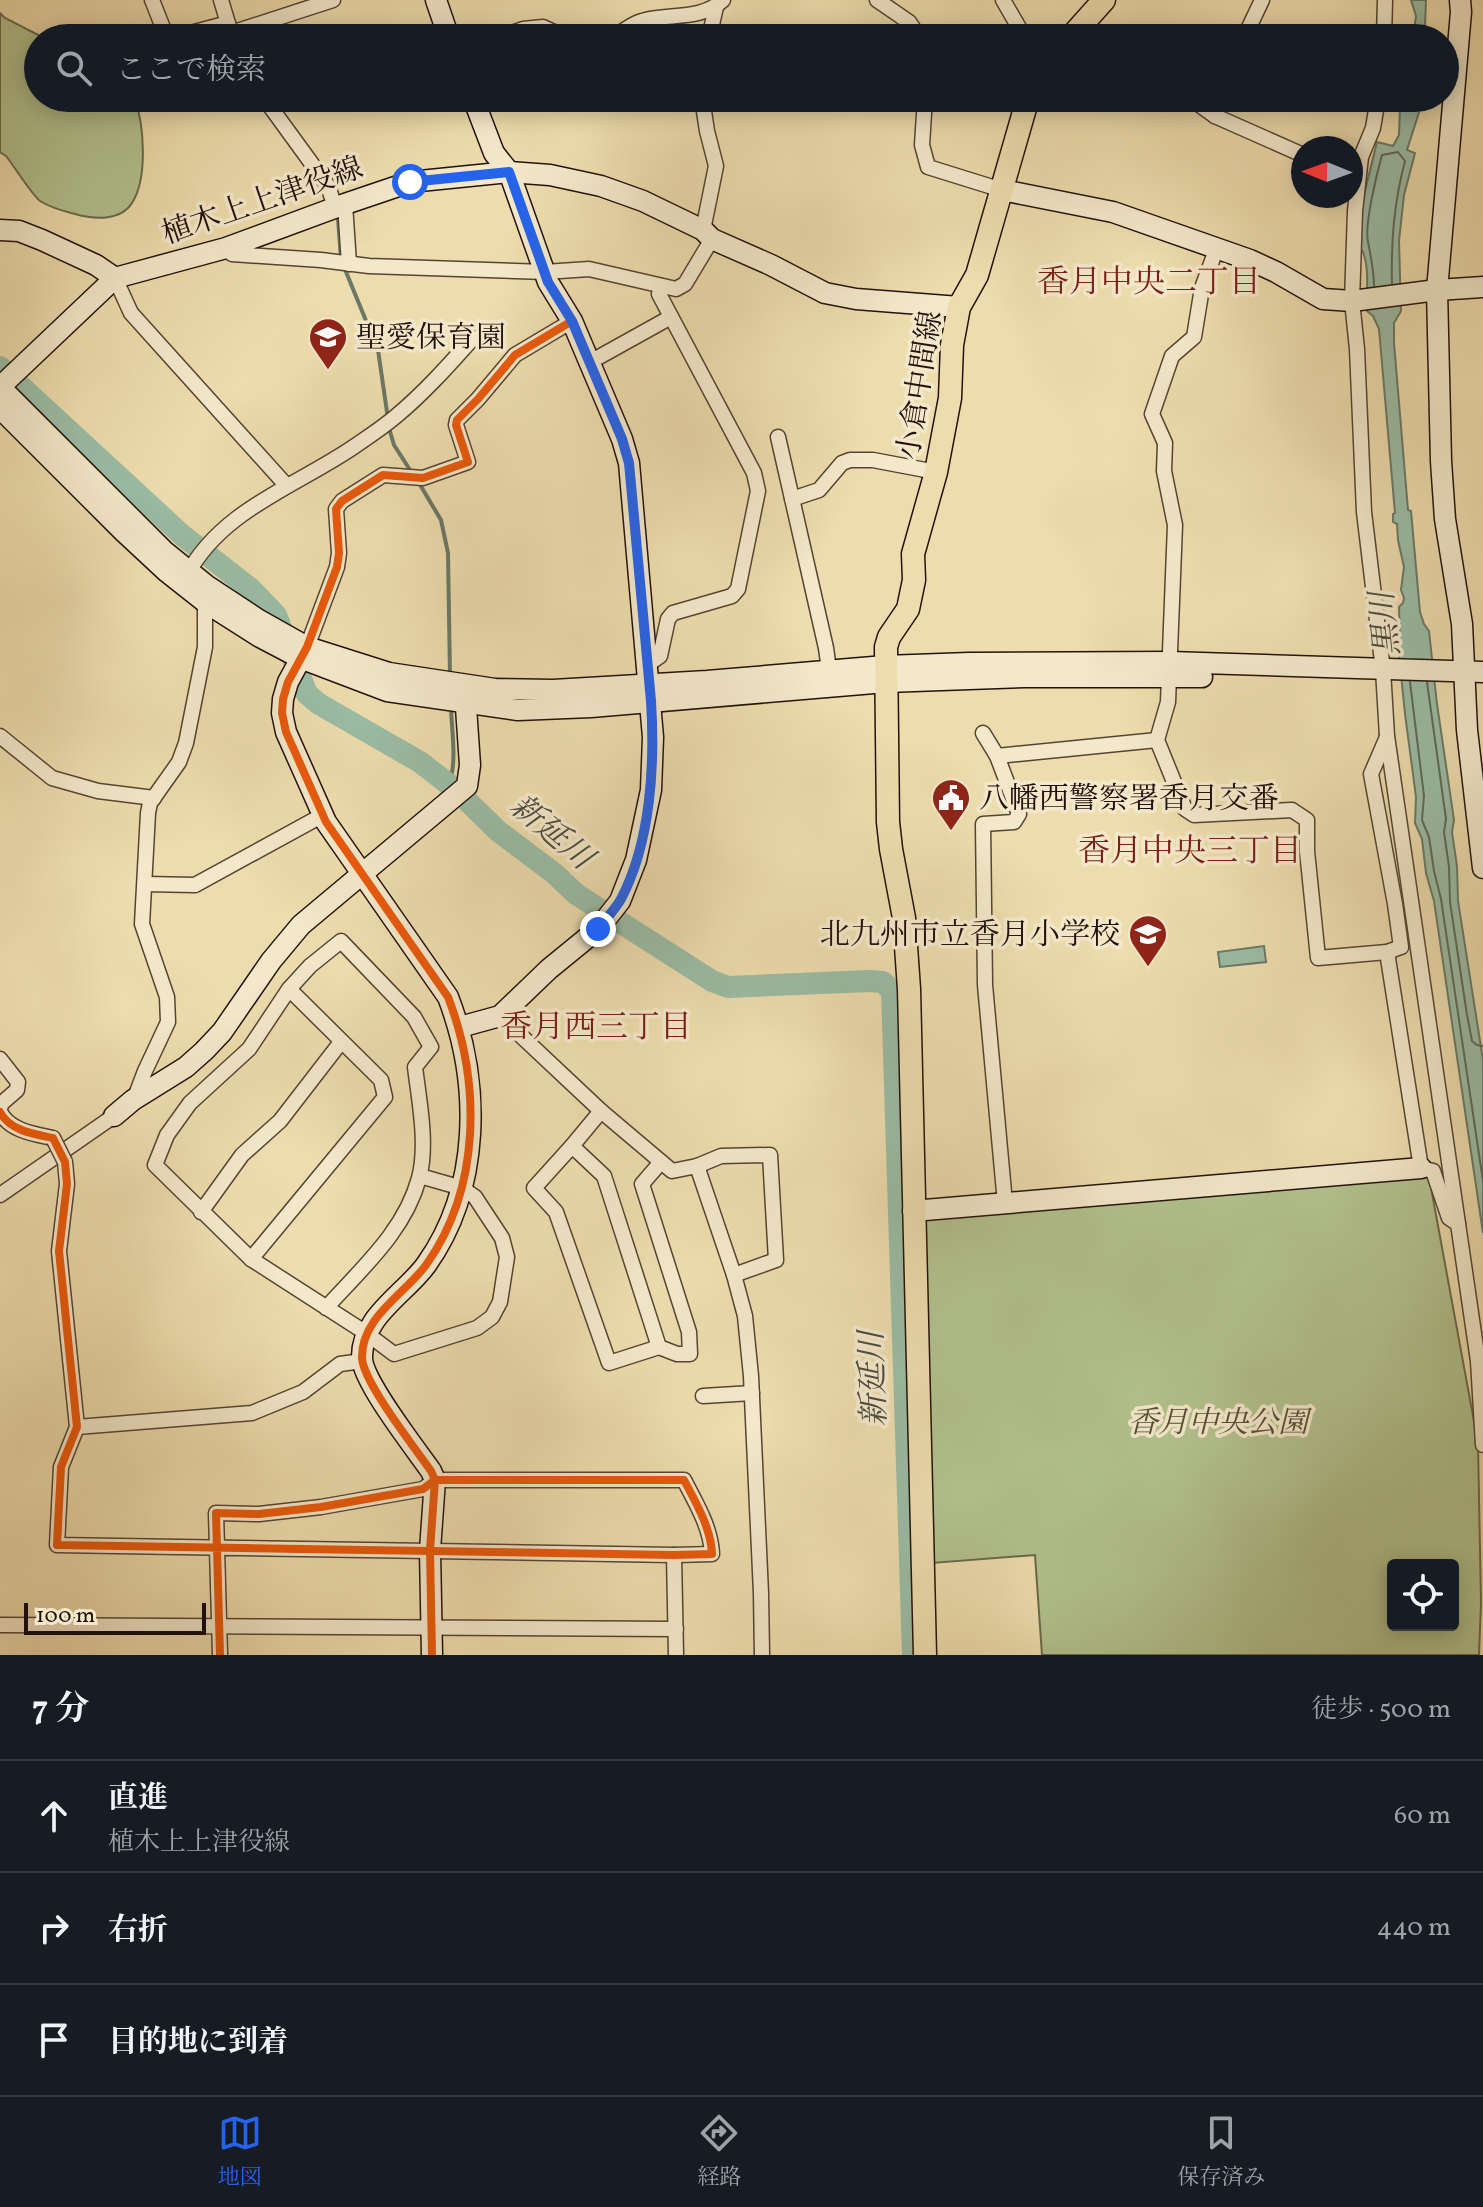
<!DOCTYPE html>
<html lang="ja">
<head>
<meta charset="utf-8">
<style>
  body { margin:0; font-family:Vollkorn,"Noto Serif JP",serif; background:#20242c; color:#f1f3f6 }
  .controls { position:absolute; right:24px; bottom:24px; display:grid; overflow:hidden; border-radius:8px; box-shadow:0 4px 20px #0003 }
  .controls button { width:72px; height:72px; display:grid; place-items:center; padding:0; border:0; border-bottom:2px solid #363941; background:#171b24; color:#f1f3f6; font:40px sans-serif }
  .compass { position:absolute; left:1291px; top:136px; width:72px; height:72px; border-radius:50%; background:#171b24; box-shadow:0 4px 20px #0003; rotate:271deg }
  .scale { position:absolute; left:24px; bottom:20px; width:182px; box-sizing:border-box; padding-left:8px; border:4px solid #22120b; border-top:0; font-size:22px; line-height:28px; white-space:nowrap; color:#22120b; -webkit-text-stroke:6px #f3e8ca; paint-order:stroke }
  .stop { position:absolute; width:24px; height:24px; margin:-18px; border:6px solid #2563eb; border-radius:50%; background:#fff }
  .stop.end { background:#2563eb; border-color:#fff; box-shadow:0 2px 8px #0008 }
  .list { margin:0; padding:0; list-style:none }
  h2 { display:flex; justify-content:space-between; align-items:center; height:104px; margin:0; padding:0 32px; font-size:34px }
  h2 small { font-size:26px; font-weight:400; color:#9ea1a6 }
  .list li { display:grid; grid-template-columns:52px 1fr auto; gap:24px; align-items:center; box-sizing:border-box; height:112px; padding:0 32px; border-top:2px solid #363941 }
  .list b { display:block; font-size:30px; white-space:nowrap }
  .list p { margin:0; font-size:26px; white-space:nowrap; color:#9ea1a6 }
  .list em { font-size:26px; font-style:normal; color:#9ea1a6 }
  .icon { flex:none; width:44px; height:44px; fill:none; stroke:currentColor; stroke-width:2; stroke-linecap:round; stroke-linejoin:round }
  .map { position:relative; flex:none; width:1483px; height:1655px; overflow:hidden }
  .search { position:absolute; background:#171b24; box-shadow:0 4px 20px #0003; left:24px; right:24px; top:24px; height:88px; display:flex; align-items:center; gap:20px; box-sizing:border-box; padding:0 28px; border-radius:44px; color:#9ea1a6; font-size:30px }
  .sheet { height:440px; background:#171b24 }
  nav { display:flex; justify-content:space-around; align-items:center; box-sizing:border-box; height:112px; border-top:2px solid #363941; background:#171b24; font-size:22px; color:#9ea1a6 }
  nav a { display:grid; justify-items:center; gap:4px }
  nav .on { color:#2563eb }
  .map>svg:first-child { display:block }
  .green { fill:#b2c28e; stroke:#6a6a4c; stroke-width:2; fill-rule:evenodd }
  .water { fill:#9abca5; stroke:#6a7867; stroke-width:2 }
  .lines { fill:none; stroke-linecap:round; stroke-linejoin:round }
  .shore { stroke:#5e6758; stroke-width:2 }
  .stream { stroke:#6a7867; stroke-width:4 }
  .river { stroke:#9abca5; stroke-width:22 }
  .street-casing { stroke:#554434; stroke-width:17 }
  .secondary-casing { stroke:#22120b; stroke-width:23 }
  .primary-casing { stroke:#22120b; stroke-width:25 }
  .street { stroke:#f3e8ca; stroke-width:14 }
  .secondary { stroke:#f3e8ca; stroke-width:20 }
  .primary { stroke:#eddcad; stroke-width:22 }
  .street-bridge-casing { stroke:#554434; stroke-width:17; stroke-linecap:butt }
  .street-bridge { stroke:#f3e8ca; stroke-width:14 }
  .cycleway-casing { stroke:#f3e8ca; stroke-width:13 }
  .cycleway { stroke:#e8590c; stroke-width:8 }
  .route { stroke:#2563eb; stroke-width:10 }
  .labels { text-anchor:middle; stroke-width:7; stroke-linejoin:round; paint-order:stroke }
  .street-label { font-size:30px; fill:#22120b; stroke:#f3e8ca }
  .poi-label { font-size:30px; fill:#22120b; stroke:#f3e8ca; text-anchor:start }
  .park-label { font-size:30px; font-style:italic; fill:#545039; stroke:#f3e8ca }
  .neighbourhood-label { font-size:32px; fill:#7a1f14; stroke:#f3e8ca }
  .water-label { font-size:32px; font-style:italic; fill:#4c4e41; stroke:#f3e8ca }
</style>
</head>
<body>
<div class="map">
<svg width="1483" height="1655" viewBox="0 0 1483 1655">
  <rect width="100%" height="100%" fill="#eddcad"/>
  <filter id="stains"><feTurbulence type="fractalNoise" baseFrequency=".0025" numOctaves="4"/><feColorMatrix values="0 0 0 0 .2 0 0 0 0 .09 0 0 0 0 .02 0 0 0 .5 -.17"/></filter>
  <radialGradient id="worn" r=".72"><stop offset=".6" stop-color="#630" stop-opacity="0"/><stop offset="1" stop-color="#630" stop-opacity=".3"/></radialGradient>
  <g class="green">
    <path d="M0,13l5,5 39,20h-6v60l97,1c9,27 13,79 -3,104 -12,19 -39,16 -57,11 -12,-3 -24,-6 -35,-13 -8,-6 -26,-35 -34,-45l-6,-4z"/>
    <path d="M1429,1177l49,266 3,160 -2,52h-437l-7,-100 -103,8 -10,-344zM1393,1565h60v60h-60z"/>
  </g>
  <g class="water">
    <polygon points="1411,0 1426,0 1425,27 1422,38 1413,38 1416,16"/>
    <path d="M1404,98h16v11l-13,41 8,3 -11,42 -5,46 2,70 -7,12v20l14,167 3,1 9,101 4,12 5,7 8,73 17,116 -2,12 5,34 1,35 25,159v173l-49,-332 -8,-28 -4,-34 -7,-16 1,-26 -11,-83 -7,-69 2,-1 -1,-37 4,-4 1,-5 -3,-8 3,-23 -6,-27 -1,-16 -4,-2v-8l2,-1 -16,-184 -6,-13 -6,-5c-1,-20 4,-50 -8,-66l4,-46 14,-57 16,4 6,-11 1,-28z"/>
    <polygon points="1264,946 1266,962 1220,967 1218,952"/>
  </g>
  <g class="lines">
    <g class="shore">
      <path d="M1374,286c0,-15 -3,-29 -6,-44 -4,-17 9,-69 14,-87l16,-3 7,9c-11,42 -14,79 -13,123"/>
      <polyline points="1410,682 1424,796 1422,820 1429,837 1434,871 1441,899 1483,1181"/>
      <polyline points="1427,682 1446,819 1444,832 1449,867 1450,902 1467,1015 1472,1041 1477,1045 1483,1046"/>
    </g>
    <g class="stream">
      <polyline points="338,218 341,259"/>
      <polyline points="344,267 378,350 388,419"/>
      <polyline points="389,428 394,445 412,473"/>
      <polyline points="419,483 441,520 448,553 450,676"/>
      <path d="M449,785c8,-24 3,-51 2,-76"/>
    </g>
    <polyline class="river" points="0,367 182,535 251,589 276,615 307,694 319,704 420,762 456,790 498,831 555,874 576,894 712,981 728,987 869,981 883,982 892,991 913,1655"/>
    <defs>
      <g id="street">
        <polyline points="152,0 167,38"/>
        <polyline points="221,0 230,30"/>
        <polyline points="877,0 909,22 920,38"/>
        <polyline points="1003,0 1025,38"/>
        <polyline points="231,33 333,0"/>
        <polyline points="172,38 228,23"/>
        <polyline points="497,38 523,29 543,27 567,38"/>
        <path d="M613,38c9,-6 18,-14 29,-17 26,-8 59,0 81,-21"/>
        <polyline points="709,38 716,7"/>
        <polyline points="1244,38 1262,0"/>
        <polyline points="1384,38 1385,0"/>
        <polyline points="264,98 328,186 335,207"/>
        <polyline points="702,98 707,131 716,166 703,230"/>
        <polyline points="925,98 922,145 928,167 1002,190"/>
        <polyline points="1190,98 1215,116 1303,155"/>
        <polyline points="1378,98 1373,128 1361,157 1355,211 1352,301 1357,349 1364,512 1383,670 1387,736 1478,1361 1483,1445"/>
        <polyline points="1215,116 1216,98"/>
        <polyline points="345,204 349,264"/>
        <polyline points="226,248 232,254 321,260 369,266 545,272 589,269 676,289 685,284 712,239"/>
        <polyline points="1216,250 1202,288 1194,337 1172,356 1152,414 1165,443 1164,471 1175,525 1168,702 1157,740 1185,809 1194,815 1292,810 1307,820 1307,851 1318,958 1387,952 1401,947 1395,904 1371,774 1387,737"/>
        <polyline points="115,278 131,313 286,485"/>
        <polyline points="590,362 671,317"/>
        <polyline points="778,437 826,648 830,677"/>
        <polyline points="792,499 819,490 842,463 850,460 873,460 936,472"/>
        <path d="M186,577c34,-67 111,-91 169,-131 13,-9 27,-18 40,-29 28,-23 54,-52 78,-79"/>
        <polyline points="307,647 337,567 339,553 336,509 342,501 383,475 423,478 468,462 456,425 457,420 478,399 515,355 572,321"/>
        <polyline points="647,665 660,656 668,619 673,613 732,596 738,589 758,491 754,473 659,294 662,286"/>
        <polyline points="983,733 997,756 1019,814 1014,822 983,824 985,985 1005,1203"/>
        <polyline points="0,736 52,778 98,791 154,798"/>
        <polyline points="997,756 1157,740"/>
        <polyline points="145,884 195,885 323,815"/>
        <polyline points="1387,952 1421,1168 1433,1171 1449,1218 1458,1224"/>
        <polyline points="500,1016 601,1111 672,1171 697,1166 721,1156 770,1155 776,1260 734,1275 745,1316 751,1376 761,1593 762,1655"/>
        <polyline points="0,1059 18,1082 17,1090 2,1103 0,1108"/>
        <polyline points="134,1100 145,1071 168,1022 167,997 142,924 148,813 150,803 179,762 186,743 205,647 205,602"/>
        <polyline points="601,1111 572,1146 604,1176 659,1347 677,1354 690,1354 689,1332 642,1184 661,1162"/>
        <path d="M0,1112c10,19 34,22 53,26"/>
        <polyline points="572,1146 534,1188 556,1212 609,1363 659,1347"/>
        <path d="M65,1162l2,22 -8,67 18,176 -16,40 -4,78c205,5 411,5 617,10l38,-1c-1,-26 -16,-51 -28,-74h-249l-12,9 -102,18 -62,7 -43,-1 4,142"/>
        <polyline points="697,1166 734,1275"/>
        <polyline points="0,1195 114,1116"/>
        <polyline points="201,1212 242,1155 280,1121 341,1042"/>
        <polyline points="251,1259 385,1097 381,1080 289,989"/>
        <path d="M326,1308c35,-39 79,-77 93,-130 9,-33 0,-78 -4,-111l16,-20 -17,-30 -73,-76 -31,25 -21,23 -40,60 -59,54 -23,32 -12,30 96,94 115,74 28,21 83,-26 15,-11 8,-15 7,-45 -5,-19 -27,-41 -13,-9 -42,-12"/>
        <polyline points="703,1396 752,1393"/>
        <polyline points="77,1427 252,1413 303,1392 340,1364 362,1361"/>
        <polyline points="674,1555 676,1655"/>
        <polyline points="0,1625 676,1629"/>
      </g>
      <g id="secondary">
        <polyline points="436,0 449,38"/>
        <polyline points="1460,0 1461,12 1437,290 1441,461 1445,519 1462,624 1467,730 1483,868"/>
        <polyline points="1002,190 1113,212 1250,260 1276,272 1323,299 1352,301 1437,290 1483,287"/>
        <polyline points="0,230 19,231 42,240 96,265 115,278 226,248 345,204 410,182 509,172 550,175 601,186 643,201 703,230 712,239 771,265 825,293 856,299 959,307"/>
        <polyline points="0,387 164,551 206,585 259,620 307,647 389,673 495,689 553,690 707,681 885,666 969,663 1170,662 1483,672"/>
        <polyline points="0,387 115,278"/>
        <polyline points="0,408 124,532 167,572 205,602 260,637 300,658 387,691 518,710 591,707 886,682 1025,677 1202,677"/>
        <path d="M307,647l-19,35 -5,17 -1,14 4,19 40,90 122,175c33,86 33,191 -22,268 -21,29 -65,52 -64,93 1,24 53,90 69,113l4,9 -5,70 2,105"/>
        <polyline points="460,1027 500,1016 549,969 598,929 620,901 636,860 651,790 653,737 629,463 622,439 572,321 548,282 509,172 494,153 473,98"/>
        <polyline points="114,1116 133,1100 186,1067 204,1051 222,1032 271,961 301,925 467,786 470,765 465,693"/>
        <polyline points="913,1211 1421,1168"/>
      </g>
      <g id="primary">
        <polyline points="1070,38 1104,0"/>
        <polyline points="925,1655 909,989 904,918 891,849 888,822 886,647 889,637 908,609 914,580 913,554 936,472 950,398 952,345 959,307 977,275 1028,98"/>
      </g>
    </defs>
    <use href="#street" class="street-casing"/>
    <use href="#secondary" class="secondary-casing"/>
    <use href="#primary" class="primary-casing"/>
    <use href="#street" class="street"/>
    <use href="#secondary" class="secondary"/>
    <use href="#primary" class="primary"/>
    <defs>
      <polyline id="street-bridge" points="53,1138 65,1162"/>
    </defs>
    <use href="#street-bridge" class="street-bridge-casing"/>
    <use href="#street-bridge" class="street-bridge"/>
    <defs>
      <g id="cycleway">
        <path d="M0,1112c10,19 34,22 53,26l12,24 2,22 -8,67 18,176 -16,40 -4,78c205,5 411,5 617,10l38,-1c-1,-26 -16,-51 -28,-74h-249l-12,9 -102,18 -62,7 -43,-1 4,142"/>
        <path d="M432,1655l-2,-105 5,-70 -4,-9c-16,-23 -68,-89 -69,-113 -1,-41 43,-64 64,-93 55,-77 55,-182 22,-268l-122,-175 -40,-90 -4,-19 1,-14 5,-17 19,-35 30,-80 2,-14 -3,-44 6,-8 41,-26 40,3 45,-16 -12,-37 1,-5 21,-21 37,-44 57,-34"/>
      </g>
    </defs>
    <use href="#cycleway" class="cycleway-casing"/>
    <use href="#cycleway" class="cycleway"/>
  </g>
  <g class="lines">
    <path class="route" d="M410,182l99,-10 39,110 24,39 50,118 7,24 22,238c4,63 0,141 -30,198 -6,11 -16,20 -23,30"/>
  </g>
  <defs>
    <symbol id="school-pin" viewBox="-11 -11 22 30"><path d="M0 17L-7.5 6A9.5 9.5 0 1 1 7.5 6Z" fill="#8f2418" stroke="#f3e8ca"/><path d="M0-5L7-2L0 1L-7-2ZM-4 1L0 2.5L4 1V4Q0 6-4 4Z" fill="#fff"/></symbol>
    <symbol id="civic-pin" viewBox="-11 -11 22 30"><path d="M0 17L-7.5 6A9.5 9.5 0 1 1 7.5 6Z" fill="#8f2418" stroke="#f3e8ca"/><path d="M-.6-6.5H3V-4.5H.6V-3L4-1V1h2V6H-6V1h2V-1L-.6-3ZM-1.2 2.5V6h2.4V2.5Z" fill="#fff"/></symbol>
  </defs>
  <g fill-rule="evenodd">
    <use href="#school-pin" x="306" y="315" width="44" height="60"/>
    <use href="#civic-pin" x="929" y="776" width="44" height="60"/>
    <use href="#school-pin" x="1126" y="912" width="44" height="60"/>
  </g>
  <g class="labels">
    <g class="street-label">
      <text transform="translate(262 200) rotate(-19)" y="10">植木上上津役線</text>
      <text transform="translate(919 385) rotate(-81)" y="10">小倉中間線</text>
    </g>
    <g class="poi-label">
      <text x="356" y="347">聖愛保育園</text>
      <text x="979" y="808">八幡西警察署香月交番</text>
      <text x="1120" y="944" text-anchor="end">北九州市立香月小学校</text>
    </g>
    <g class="park-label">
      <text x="1218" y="1432">香月中央公園</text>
    </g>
    <g class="neighbourhood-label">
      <text x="1149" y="292">香月中央二丁目</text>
      <text x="1190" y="861">香月中央三丁目</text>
      <text x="596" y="1037">香月西三丁目</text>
    </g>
    <g class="water-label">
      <text transform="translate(1384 624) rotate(-96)" y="11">黒川</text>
      <text transform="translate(552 831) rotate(40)" y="11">新延川</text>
      <text transform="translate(872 1379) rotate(-92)" y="11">新延川</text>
    </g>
  </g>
  <rect width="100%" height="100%" filter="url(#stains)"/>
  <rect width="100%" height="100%" fill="url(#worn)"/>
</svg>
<div class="controls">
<button><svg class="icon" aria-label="locate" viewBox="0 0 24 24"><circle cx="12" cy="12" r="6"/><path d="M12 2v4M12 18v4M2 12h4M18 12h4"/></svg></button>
</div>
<svg class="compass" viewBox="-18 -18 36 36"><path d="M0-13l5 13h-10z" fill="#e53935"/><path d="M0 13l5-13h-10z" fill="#9ea1a6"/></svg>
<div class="scale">100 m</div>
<div class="stop" style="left:410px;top:182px"></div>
<div class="stop end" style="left:598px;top:929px"></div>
<div class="search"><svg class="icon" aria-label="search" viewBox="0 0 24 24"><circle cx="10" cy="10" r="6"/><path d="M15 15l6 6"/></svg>ここで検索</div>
</div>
<section class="sheet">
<h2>7 分<small>徒歩 · 500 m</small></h2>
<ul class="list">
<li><svg class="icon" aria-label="ahead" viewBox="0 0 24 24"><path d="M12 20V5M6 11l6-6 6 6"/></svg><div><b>直進</b><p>植木上上津役線</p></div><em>60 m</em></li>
<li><svg class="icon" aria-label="right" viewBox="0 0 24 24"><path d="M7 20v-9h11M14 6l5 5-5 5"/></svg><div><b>右折</b></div><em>440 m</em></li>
<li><svg class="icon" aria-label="arrive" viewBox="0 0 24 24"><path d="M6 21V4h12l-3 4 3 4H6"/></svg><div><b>目的地に到着</b></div></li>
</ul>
</section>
<nav>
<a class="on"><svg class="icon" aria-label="map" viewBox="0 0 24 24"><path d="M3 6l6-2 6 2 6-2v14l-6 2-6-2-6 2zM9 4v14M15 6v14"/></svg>地図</a>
<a><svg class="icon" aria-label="directions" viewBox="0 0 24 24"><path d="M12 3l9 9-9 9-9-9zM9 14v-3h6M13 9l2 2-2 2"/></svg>経路</a>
<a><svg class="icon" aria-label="saved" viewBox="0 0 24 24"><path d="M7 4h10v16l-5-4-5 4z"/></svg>保存済み</a>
</nav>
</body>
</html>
